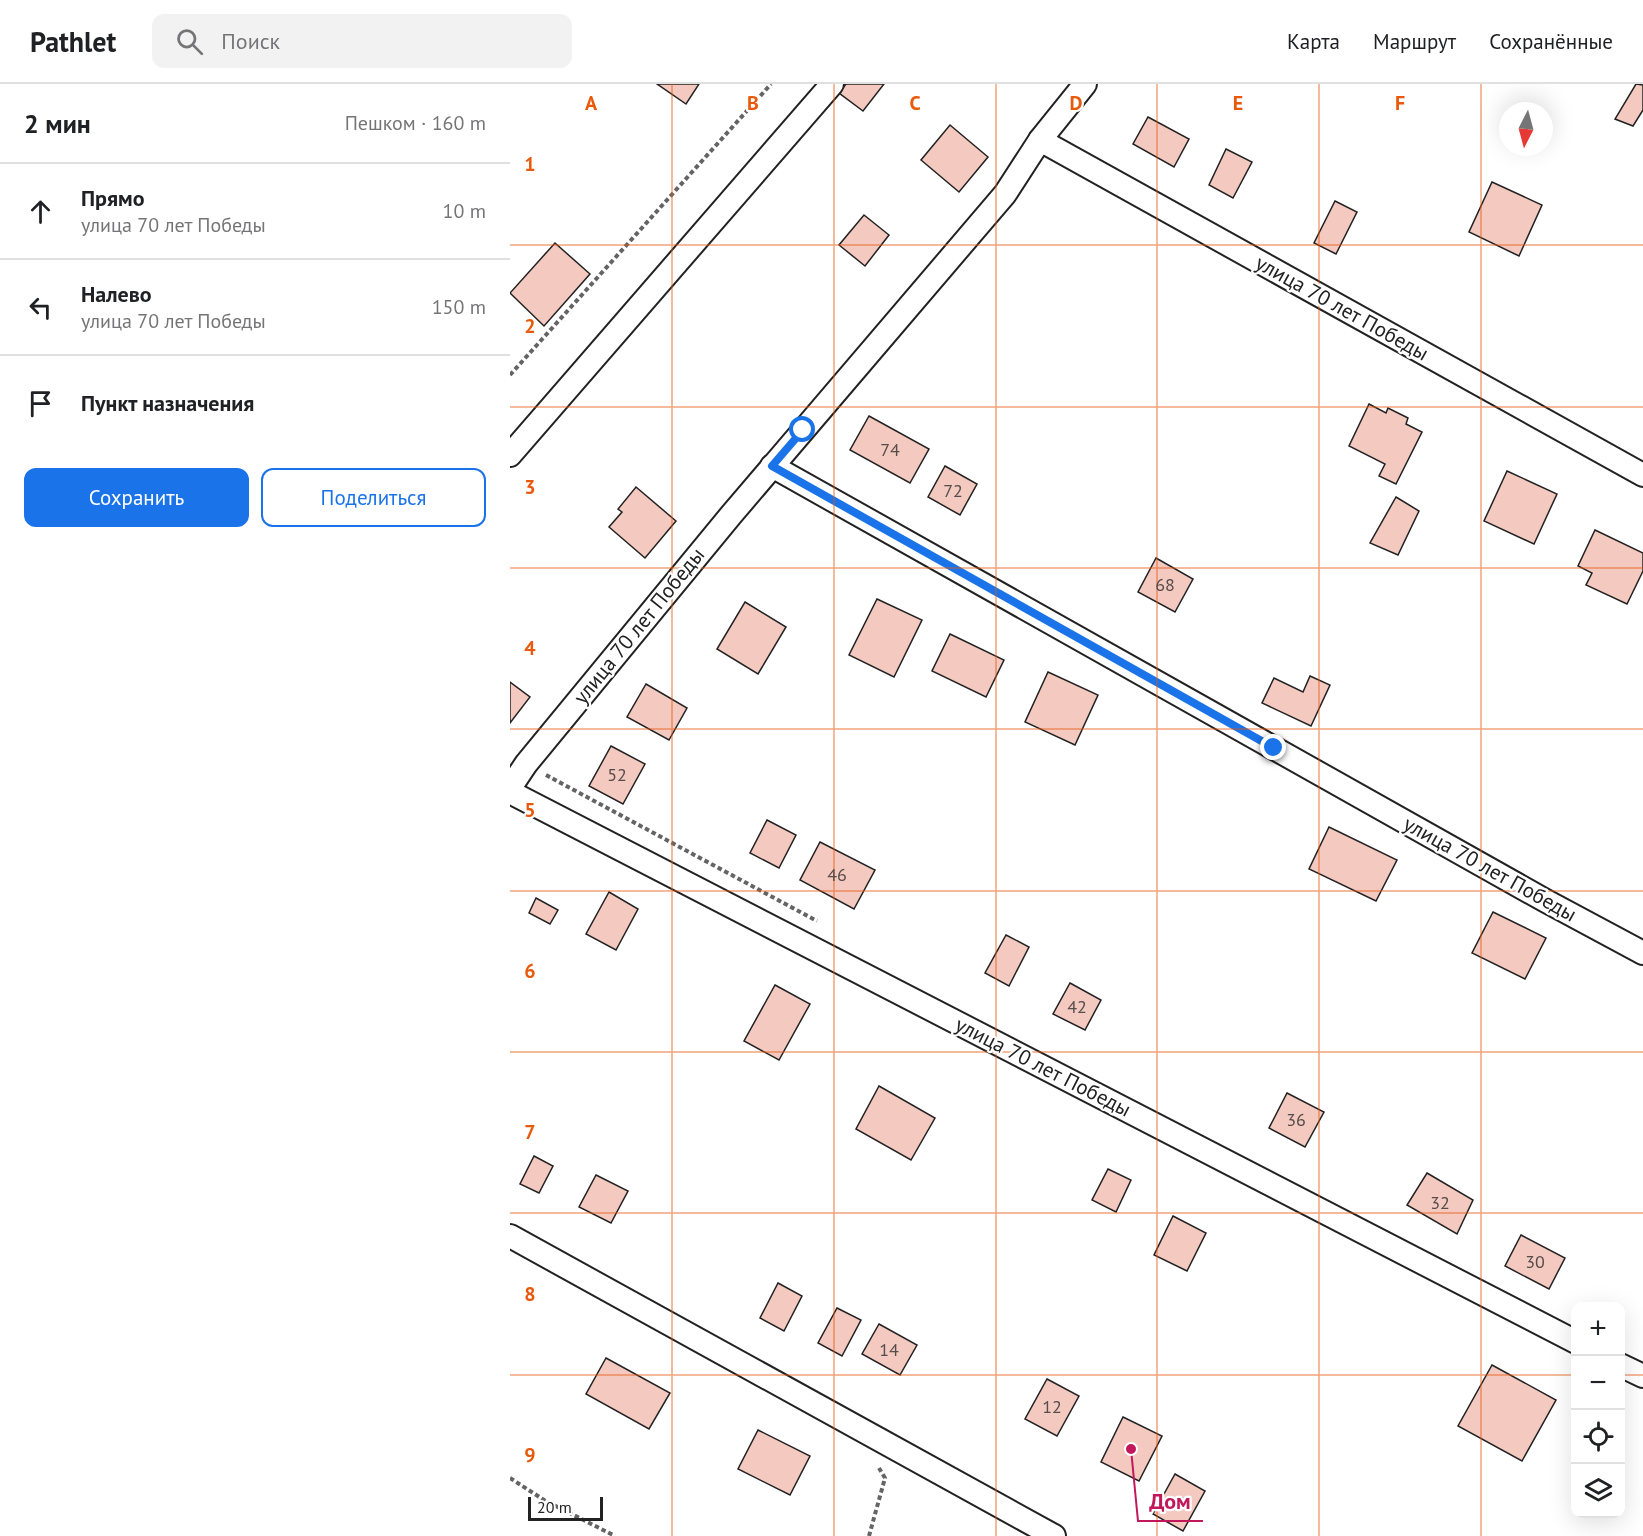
<!DOCTYPE html>
<html lang="ru">
<head>
<meta charset="utf-8">
<style>
  body { margin:0; font-family:"PT Sans",sans-serif; background:#f2f2f2; color:#202124 }
  .controls { position:absolute; right:18px; bottom:18px; display:grid; overflow:hidden; border-radius:12px; box-shadow:0 6px 24px #0002 }
  .controls button { width:54px; height:54px; display:grid; place-items:center; padding:0; border:0; border-bottom:2px solid #e0e0e0; background:#fff; color:#202124; font:30px sans-serif }
  .compass { position:absolute; left:989px; top:18px; width:54px; height:54px; border-radius:50%; background:#fff; box-shadow:0 6px 24px #0002; rotate:186deg }
  .scale { position:absolute; left:18px; bottom:15px; width:75px; box-sizing:border-box; padding-left:6px; border:3px solid #222; border-top:0; font-size:16px; line-height:21px; white-space:nowrap; color:#222; -webkit-text-stroke:4px #fff; paint-order:stroke }
  .stop { position:absolute; width:18px; height:18px; margin:-14px; border:4px solid #1a73e8; border-radius:50%; background:#fff }
  .stop.end { background:#1a73e8; border-color:#fff; box-shadow:0 2px 6px #0008 }
  .list { margin:0; padding:0; list-style:none }
  h2 { display:flex; justify-content:space-between; align-items:center; height:78px; margin:0; padding:0 24px; font-size:26px }
  h2 small { font-size:20px; font-weight:400; color:#757577 }
  .list li { display:grid; grid-template-columns:39px 1fr auto; gap:18px; align-items:center; box-sizing:border-box; height:96px; padding:0 24px; border-top:2px solid #e0e0e0 }
  .list b { display:block; font-size:22px; white-space:nowrap }
  .list p { margin:0; font-size:20px; white-space:nowrap; color:#757577 }
  .list em { font-size:20px; font-style:normal; color:#757577 }
  .actions { display:flex; gap:12px; padding:18px 24px }
  .actions a { flex:1; padding:14px 0; border:2px solid #1a73e8; border-radius:12px; text-align:center; font-size:21px; color:#1a73e8 }
  .actions .main { background:#1a73e8; color:#fff }
  .icon { flex:none; width:33px; height:33px; fill:none; stroke:currentColor; stroke-width:2; stroke-linecap:round; stroke-linejoin:round }
  .map { position:relative; flex:none; width:1133px; height:1452px; overflow:hidden }
  header { display:flex; align-items:center; gap:36px; box-sizing:border-box; height:84px; padding:0 30px; background:#fff; border-bottom:2px solid #e0e0e0 }
  header strong { font-size:28px }
  nav { display:flex; gap:33px; margin-inline-start:auto; font-size:21px }
  .search { width:420px; height:54px; background:#f2f2f2; display:flex; align-items:center; gap:15px; box-sizing:border-box; padding:0 21px; border-radius:12px; color:#757577; font-size:22px }
  main { display:flex }
  aside { flex:1; background:#fff }
  .map>svg:first-child { display:block }
  .building { fill:#f3c9c0; stroke:#222; stroke-width:1.5 }
  .lines { fill:none; stroke-linecap:round; stroke-linejoin:round }
  .minor-casing { stroke:#222; stroke-width:26 }
  .path { stroke:#646464; stroke-width:4; stroke-dasharray:4.5 3; stroke-linecap:butt }
  .minor { stroke:#fff; stroke-width:22 }
  .route { stroke:#1a73e8; stroke-width:8 }
  .grid { fill:none; stroke:#e8590c; stroke-width:1.5; stroke-opacity:0.55 }
  .labels { text-anchor:middle; stroke-width:4.5; stroke-linejoin:round; paint-order:stroke }
  .number-label { font-size:18px; fill:#564c4a }
  .street-label { font-size:21px; fill:#222; stroke:#fff }
  .grid-label { font-size:20px; text-anchor:middle; font-weight:bold; fill:#e8590c; stroke:#fff; stroke-width:4.5; stroke-linejoin:round; paint-order:stroke }
  .leader { fill:none; stroke:#c2185b; stroke-width:2 }
  .callout-dot { fill:#c2185b; stroke:#fff; stroke-width:2 }
  .callout-label { font-size:22px; text-anchor:middle; font-weight:bold; fill:#c2185b; stroke:#fff; stroke-width:4.5; stroke-linejoin:round; paint-order:stroke }
</style>
</head>
<body>
<header>
<strong>Pathlet</strong>
<div class="search"><svg class="icon" aria-label="search" viewBox="0 0 24 24"><circle cx="10" cy="10" r="6"/><path d="M15 15l6 6"/></svg>Поиск</div>
<nav><a>Карта</a><a>Маршрут</a><a>Сохранённые</a></nav>
</header>
<main>
<aside>
<h2>2 мин<small>Пешком · 160 m</small></h2>
<ul class="list">
<li><svg class="icon" aria-label="ahead" viewBox="0 0 24 24"><path d="M12 20V5M6 11l6-6 6 6"/></svg><div><b>Прямо</b><p>улица 70 лет Победы</p></div><em>10 m</em></li>
<li><svg class="icon" aria-label="left" viewBox="0 0 24 24"><path d="M17 20v-9H6M10 6l-5 5 5 5"/></svg><div><b>Налево</b><p>улица 70 лет Победы</p></div><em>150 m</em></li>
<li><svg class="icon" aria-label="arrive" viewBox="0 0 24 24"><path d="M6 21V4h12l-3 4 3 4H6"/></svg><div><b>Пункт назначения</b></div></li>
</ul>
<div class="actions"><a class="main">Сохранить</a><a>Поделиться</a></div>
</aside>
<div class="map">
<svg width="1133" height="1452" viewBox="0 0 1133 1452">
  <rect width="100%" height="100%" fill="#fff"/>
  <g class="building">
    <polygon points="147,0 189,0 176,20"/>
    <polygon points="336,0 374,0 353,27 329,9"/>
    <polygon points="1126,0 1133,1 1133,26 1123,42 1105,35"/>
    <polygon points="638,33 679,55 664,83 623,60"/>
    <polygon points="440,41 478,73 449,108 411,76"/>
    <polygon points="716,65 742,78 723,114 699,101"/>
    <polygon points="982,98 1032,121 1009,172 959,148"/>
    <polygon points="825,117 847,128 826,170 804,159"/>
    <polygon points="354,131 379,151 355,182 329,161"/>
    <polygon points="45,159 80,190 34,242 0,209"/>
    <polygon points="859,320 876,329 878,324 898,334 896,340 912,348 886,400 869,392 875,380 839,362"/>
    <polygon points="359,332 419,365 400,399 340,366"/>
    <polygon points="435,382 467,400 450,431 418,413"/>
    <polygon points="997,387 1047,410 1024,460 974,437"/>
    <polygon points="126,403 166,437 135,474 99,443 112,428 108,425"/>
    <polygon points="886,413 909,427 888,471 860,459"/>
    <polygon points="1085,446 1133,469 1133,487 1117,520 1076,501 1082,489 1068,482"/>
    <polygon points="646,474 683,495 665,528 628,508"/>
    <polygon points="367,515 412,536 384,593 339,571"/>
    <polygon points="235,518 276,543 248,590 207,565"/>
    <polygon points="440,550 494,576 476,613 422,587"/>
    <polygon points="538,588 588,611 565,661 515,638"/>
    <polygon points="800,592 820,601 801,642 752,619 764,594 793,608"/>
    <polygon points="0,598 20,613 0,639"/>
    <polygon points="136,600 177,624 159,656 117,633"/>
    <polygon points="101,662 135,680 113,720 79,702"/>
    <polygon points="257,736 286,751 269,784 240,769"/>
    <polygon points="819,743 887,776 866,817 799,785"/>
    <polygon points="310,758 365,786 344,825 290,796"/>
    <polygon points="99,808 128,825 106,866 76,850"/>
    <polygon points="26,814 48,826 40,840 19,829"/>
    <polygon points="983,828 1036,854 1015,895 962,869"/>
    <polygon points="496,851 519,863 499,902 475,889"/>
    <polygon points="560,899 591,916 575,946 543,930"/>
    <polygon points="265,901 300,920 269,976 234,957"/>
    <polygon points="369,1002 425,1034 401,1076 346,1045"/>
    <polygon points="777,1009 814,1028 795,1063 759,1044"/>
    <polygon points="24,1072 43,1082 29,1109 10,1100"/>
    <polygon points="598,1085 621,1096 606,1128 582,1116"/>
    <polygon points="917,1089 963,1116 947,1150 897,1121"/>
    <polygon points="86,1091 118,1107 101,1139 69,1123"/>
    <polygon points="663,1132 696,1149 677,1187 644,1171"/>
    <polygon points="1011,1151 1055,1174 1039,1205 995,1182"/>
    <polygon points="268,1199 292,1212 274,1247 250,1234"/>
    <polygon points="327,1224 351,1236 332,1272 308,1259"/>
    <polygon points="369,1240 407,1261 390,1291 352,1270"/>
    <polygon points="96,1274 160,1309 139,1345 76,1310"/>
    <polygon points="982,1281 1046,1316 1012,1377 948,1342"/>
    <polygon points="537,1295 569,1312 547,1352 515,1335"/>
    <polygon points="613,1333 652,1352 629,1397 591,1378"/>
    <polygon points="248,1346 300,1372 280,1411 228,1385"/>
    <polygon points="665,1390 695,1407 673,1447 643,1430"/>
  </g>
  <g class="lines">
    <defs>
      <g id="minor">
        <polyline points="530,56 1133,391"/>
        <polyline points="0,371 322,0"/>
        <polyline points="262,382 1036,817 1133,869"/>
        <polyline points="0,704 16,680 221,431 495,110 530,56 575,0"/>
        <polyline points="0,708 1066,1258"/>
        <polyline points="0,1152 544,1452"/>
        <polyline points="1110,1281 1133,1292"/>
      </g>
    </defs>
    <use href="#minor" class="minor-casing"/>
    <g class="path">
      <polyline points="0,291 261,0"/>
      <polyline points="36,691 307,837"/>
      <polyline points="0,1394 34,1416 105,1452"/>
      <polyline points="359,1452 375,1394 369,1384"/>
    </g>
    <use href="#minor" class="minor"/>
  </g>
  <g class="lines">
    <polyline class="route" points="293,346 262,382 764,664"/>
  </g>
  <path class="grid" d="M162,0v1452M324,0v1452M486,0v1452M647,0v1452M809,0v1452M971,0v1452M0,161h1133M0,323h1133M0,484h1133M0,645h1133M0,807h1133M0,968h1133M0,1129h1133M0,1291h1066M1110,1291h23"/>
  <g class="labels">
    <g class="number-label">
      <text x="380" y="372">74</text>
      <text x="443" y="413">72</text>
      <text x="655" y="507">68</text>
      <text x="107" y="697">52</text>
      <text x="327" y="797">46</text>
      <text x="567" y="929">42</text>
      <text x="786" y="1042">36</text>
      <text x="930" y="1125">32</text>
      <text x="1025" y="1184">30</text>
      <text x="379" y="1272">14</text>
      <text x="542" y="1329">12</text>
    </g>
    <g class="street-label">
      <text transform="translate(832 224) rotate(29)" y="7">улица 70 лет Победы</text>
      <text transform="translate(129 542) rotate(-51)" y="7">улица 70 лет Победы</text>
      <text transform="translate(980 785) rotate(29)" y="7">улица 70 лет Победы</text>
      <text transform="translate(533 983) rotate(27)" y="7">улица 70 лет Победы</text>
    </g>
  </g>
  <g class="grid-label">
    <text x="81" y="26">A</text>
    <text x="243" y="26">B</text>
    <text x="405" y="26">C</text>
    <text x="566" y="26">D</text>
    <text x="728" y="26">E</text>
    <text x="890" y="26">F</text>
    <text x="20" y="87">1</text>
    <text x="20" y="249">2</text>
    <text x="20" y="410">3</text>
    <text x="20" y="571">4</text>
    <text x="20" y="733">5</text>
    <text x="20" y="894">6</text>
    <text x="20" y="1055">7</text>
    <text x="20" y="1217">8</text>
    <text x="20" y="1378">9</text>
  </g>
  <path class="leader" d="M621 1365L628 1437H693"/>
  <circle class="callout-dot" cx="621" cy="1365" r="6"/>
  <g class="callout-label">
    <text x="660" y="1425">Дом</text>
  </g>
</svg>
<div class="controls">
<button>+</button>
<button>−</button>
<button><svg class="icon" aria-label="locate" viewBox="0 0 24 24"><circle cx="12" cy="12" r="6"/><path d="M12 2v4M12 18v4M2 12h4M18 12h4"/></svg></button>
<button><svg class="icon" aria-label="layers" viewBox="0 0 24 24"><path d="M12 4l9 5-9 5-9-5zM3 14l9 5 9-5"/></svg></button>
</div>
<svg class="compass" viewBox="-18 -18 36 36"><path d="M0-13l5 13h-10z" fill="#e53935"/><path d="M0 13l5-13h-10z" fill="#757577"/></svg>
<div class="scale">20 m</div>
<div class="stop" style="left:293px;top:346px"></div>
<div class="stop end" style="left:764px;top:664px"></div>
</div>
</main>
</body>
</html>
